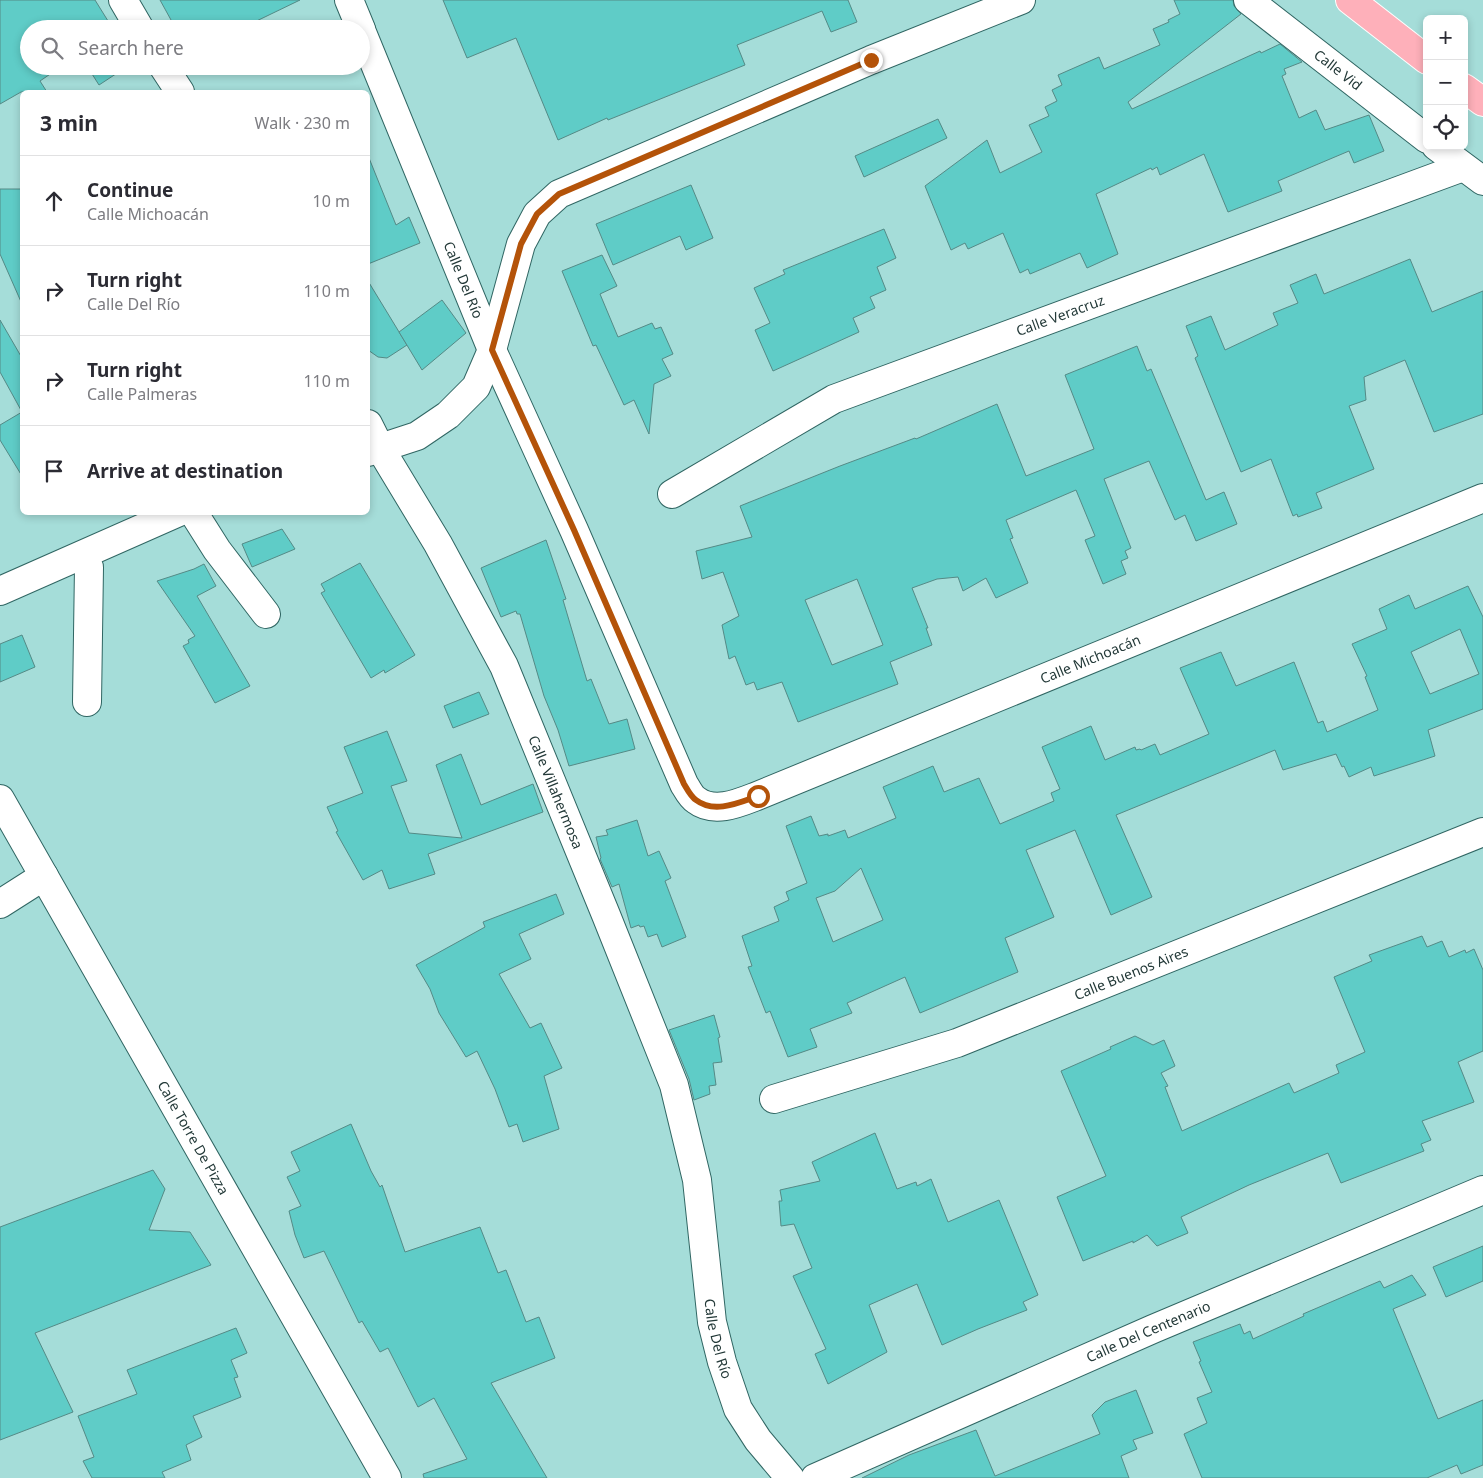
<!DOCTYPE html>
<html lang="en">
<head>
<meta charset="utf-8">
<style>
  body { margin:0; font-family:"Noto Sans",sans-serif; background:#f7f7f7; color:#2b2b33 }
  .controls { position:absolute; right:15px; top:15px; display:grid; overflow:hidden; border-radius:8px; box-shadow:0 2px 8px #0003 }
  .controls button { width:45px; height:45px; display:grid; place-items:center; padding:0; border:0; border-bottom:1px solid #e1e1e2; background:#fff; color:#2b2b33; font:25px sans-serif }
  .stop { position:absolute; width:15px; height:15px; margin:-11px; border:4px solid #b45309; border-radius:50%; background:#fff }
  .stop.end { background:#b45309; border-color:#fff; box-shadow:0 1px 5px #0008 }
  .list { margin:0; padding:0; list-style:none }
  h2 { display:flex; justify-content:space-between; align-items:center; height:65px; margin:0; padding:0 20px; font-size:21px }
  h2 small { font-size:16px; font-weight:400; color:#7c7c81 }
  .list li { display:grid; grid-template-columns:32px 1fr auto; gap:15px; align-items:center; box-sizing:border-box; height:90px; padding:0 20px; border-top:1px solid #e1e1e2 }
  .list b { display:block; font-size:19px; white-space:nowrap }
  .list p { margin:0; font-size:16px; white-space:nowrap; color:#7c7c81 }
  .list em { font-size:16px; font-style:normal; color:#7c7c81 }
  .icon { flex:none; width:28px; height:28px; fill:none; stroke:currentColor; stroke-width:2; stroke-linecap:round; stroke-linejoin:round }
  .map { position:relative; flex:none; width:1483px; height:1478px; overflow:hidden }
  .search { position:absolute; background:#fff; box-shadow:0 2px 8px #0003; left:20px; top:20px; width:350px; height:55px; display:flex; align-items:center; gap:12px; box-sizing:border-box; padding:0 18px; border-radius:28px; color:#7c7c81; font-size:19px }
  .panel { position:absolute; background:#fff; box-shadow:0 2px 8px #0003; left:20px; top:90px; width:350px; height:425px; border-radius:8px }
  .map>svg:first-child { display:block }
  .building { fill:#5fccc7; stroke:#548a86; fill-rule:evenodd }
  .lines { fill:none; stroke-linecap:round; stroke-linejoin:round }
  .minor-casing { stroke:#306663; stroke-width:30 }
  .highway-casing { stroke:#fff; stroke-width:30 }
  .minor { stroke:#fff; stroke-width:28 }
  .highway { stroke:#feb0ba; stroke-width:28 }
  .route { stroke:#b45309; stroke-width:6 }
  .labels { text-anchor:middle; stroke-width:4.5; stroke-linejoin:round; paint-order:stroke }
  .street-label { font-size:14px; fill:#233938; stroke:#dcf8f6 }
</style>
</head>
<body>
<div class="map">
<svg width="1483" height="1478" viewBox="0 0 1483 1478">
  <rect width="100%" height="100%" fill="#a5ddd9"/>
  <g class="building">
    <polygon points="0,0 95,0 113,29 29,29 29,66 62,66 40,81 47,92 21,92 0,104"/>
    <polygon points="160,0 300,0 240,29 176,29"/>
    <polygon points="443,0 848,0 857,22 831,32 822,11 737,45 745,65 608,120 607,118 558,140 516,38 467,58"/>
    <polygon points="1174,0 1233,0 1234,6 1241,14 1128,102 1132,109 1260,51 1261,53 1280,44 1302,62 1284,69 1286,74 1282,76 1299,118 1316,110 1325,130 1369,115 1384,151 1354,163 1349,151 1278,181 1282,191 1228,212 1204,154 1160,175 1157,167 1152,170 1151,168 1096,194 1118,254 1087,268 1080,253 1030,274 1028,269 1020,273 1003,233 968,249 965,243 951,250 925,186 987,140 1000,173 1042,152 1029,125 1049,116 1045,107 1057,101 1052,90 1062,85 1058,75 1099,57 1104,69 1160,45 1153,29 1169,22 1168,20 1180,14"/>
    <polygon points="87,66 128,66 99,85"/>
    <polygon points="938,119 947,138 864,177 855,156"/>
    <polygon points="368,158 369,158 396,225 409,217 420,243 368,264"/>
    <polygon points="691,185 713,238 686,250 680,236 613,265 596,224"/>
    <polygon points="0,189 22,189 22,304 0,254"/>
    <polygon points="884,229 896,258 877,267 886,290 870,297 875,308 853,318 859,332 773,371 755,330 770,323 754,288 785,274 783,270"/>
    <polygon points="602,255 617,286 600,294 618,337 652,323 655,329 661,327 673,354 662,359 671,376 654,384 649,434 634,400 624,405 596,345 593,346 562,271"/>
    <polygon points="1410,259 1432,312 1483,291 1483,414 1434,432 1405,360 1364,377 1366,400 1349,406 1374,469 1316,493 1322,508 1298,517 1297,514 1293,516 1271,459 1241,472 1195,358 1198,356 1186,326 1211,316 1225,350 1278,325 1273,313 1298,303 1290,285 1316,274 1324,294"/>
    <polygon points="368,281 407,345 387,358 378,357 368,350"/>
    <polygon points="442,300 466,333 422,370 399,332"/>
    <polygon points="0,320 22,358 22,476 0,440 0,425 22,412 0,372"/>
    <path d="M1137,346l10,25 4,-2 55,131 18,-8 13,32 -41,17 -11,-26 -10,5 -26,-59 -45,18 27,69 -6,3 3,7 -7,3 5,13 -23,10 -18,-44 10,-4 -19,-46 -70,30 7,18 -3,1 18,44 -32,15 -10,-20 -23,13 -5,-14 -21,2 -25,9 16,40h-2l6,17 -42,17 8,22 -100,38 -16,-40 -25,8 -3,-8 -8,3 -11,-29 -6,3 -7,-34 17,-9 -16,-44 -21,7 -6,-28 56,-14 -12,-31 100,-40 75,-28 1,1 81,-35 29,72 68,-27 -29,-74zM857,579l26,66 -51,20 -27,-65z"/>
    <polygon points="282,529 295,549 252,567 242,544"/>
    <polygon points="546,540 566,599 563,600 587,681 591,679 609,724 627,719 635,749 569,766 558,730 544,696 520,614 517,614 516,611 501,617 481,568"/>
    <polygon points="360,563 415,655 385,673 384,670 371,678 321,593 325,591 321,584"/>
    <polygon points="204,564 216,586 197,596 250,686 215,703 183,646 189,643 188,640 195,636 157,581 194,569"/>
    <path d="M1468,586l15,31v92l-55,21 7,26 -61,20 -3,-9 -22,10 -5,-11 -2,1 -6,-13 -53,16 -8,-20 -159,65 36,82 -41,18 -36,-85 -49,20 28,67 -49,21 13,34 -98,41 -15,-36 -58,26 5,10 -42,16 7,18 -29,10 -18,-46 -4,2 -18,-46 4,-1 -10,-30 37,-15 -5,-14 15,-7 -3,-8 21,-9 -21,-57 25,-10 8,20 9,-2v2l17,-6 3,8 48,-20 -13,-31 50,-21 11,26 35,-14 21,46 54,-23 -3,-8 9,-4 -18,-42 49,-21 14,34 30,-13 1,3 4,-1 1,1 14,-6 5,11 49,-21 -29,-66 41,-16 15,34 58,-24 24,61 5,-2 4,11 51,-22 -13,-33 2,-1 -15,-32 35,-15 -8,-20 30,-14 6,14zM1460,629l19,45 -49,20 -19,-42zM861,868l22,52 -50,22 -17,-44 19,-7z"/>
    <polygon points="22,635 35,667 0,682 0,644"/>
    <polygon points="479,692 489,714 453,728 444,706"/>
    <polygon points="387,731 407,781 391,786 409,833 462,838 436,765 461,754 481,805 533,784 543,812 428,854 435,874 389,889 382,870 363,880 336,832 338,831 327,807 363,793 344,747"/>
    <polygon points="637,820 648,856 659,851 671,878 665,881 686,937 662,947 657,934 648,937 644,926 640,927 639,925 631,928 619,884 612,887 600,859 601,858 596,837 608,835 606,830"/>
    <polygon points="556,894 564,914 519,934 531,959 499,974 530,1028 541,1023 562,1068 544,1076 559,1129 523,1142 517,1124 509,1127 495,1089 477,1051 466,1057 439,1013 430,989 416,965 485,927 483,922"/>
    <polygon points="1422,936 1427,947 1442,941 1449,957 1465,950 1466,953 1474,949 1483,970 1483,1051 1458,1062 1474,1102 1422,1121 1431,1140 1421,1144 1424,1151 1341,1183 1328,1153 1249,1185 1181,1217 1188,1233 1157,1246 1147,1235 1133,1243 1133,1241 1083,1261 1057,1197 1106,1176 1061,1071 1111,1049 1110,1047 1135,1036 1153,1045 1164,1040 1175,1066 1161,1073 1168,1086 1165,1087 1182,1131 1289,1083 1294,1093 1339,1073 1336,1065 1365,1052 1334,977 1372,961 1369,955"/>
    <polygon points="714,1015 720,1037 718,1038 722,1062 713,1063 716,1085 709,1086 710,1094 694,1100 689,1079 669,1030"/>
    <polygon points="351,1124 371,1171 380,1187 382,1185 405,1252 480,1227 498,1273 506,1270 526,1322 539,1317 555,1358 491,1383 547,1478 424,1478 423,1474 467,1459 434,1398 418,1407 388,1348 380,1352 362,1321 359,1323 324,1251 304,1258 295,1235 289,1211 301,1206 287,1177 300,1171 291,1152"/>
    <polygon points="875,1133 897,1189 916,1182 917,1186 931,1179 948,1222 999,1200 1038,1295 1023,1302 1027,1310 978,1329 942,1345 917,1284 869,1305 887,1352 828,1384 815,1354 826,1349 793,1276 812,1268 794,1224 781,1226 779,1201 782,1201 780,1190 820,1181 812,1162"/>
    <polygon points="153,1170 165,1189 149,1230 190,1232 211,1265 35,1333 73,1412 0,1440 0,1227"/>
    <polygon points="1483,1246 1483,1281 1446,1297 1433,1267"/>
    <polygon points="1412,1275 1426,1295 1393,1309 1438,1419 1483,1400 1483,1465 1461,1474 1457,1465 1427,1478 1202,1478 1184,1434 1207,1423 1197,1398 1212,1392 1199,1362 1201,1361 1193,1342 1240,1324 1244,1334 1250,1331 1253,1339 1304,1316 1303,1314 1380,1281 1384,1288"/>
    <polygon points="236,1328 247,1353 231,1360 238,1377 234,1378 241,1397 193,1416 202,1437 186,1445 191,1460 162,1472 165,1478 92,1478 83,1461 94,1457 78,1416 137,1394 127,1370"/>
    <polygon points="1136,1390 1153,1433 1133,1440 1137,1449 1121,1456 1129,1478 862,1478 909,1455 976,1430 995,1476 1100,1434 1092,1415 1105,1402"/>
  </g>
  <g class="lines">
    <defs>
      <g id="minor">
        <polyline points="123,0 140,29"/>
        <polyline points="349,0 361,29"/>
        <path id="s1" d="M1248,0l179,139"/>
        <path id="s2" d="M361,30l131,320 82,180 110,254c3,5 7,13 12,16 18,14 43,3 61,-4l726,-298"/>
        <polyline points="163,66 180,92"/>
        <polyline points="1436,146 1483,181"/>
        <path id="s3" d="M368,424l12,24 58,96 66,122 102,249 68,170 23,95 15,142 10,40 16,47 20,31 32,38"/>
        <polyline points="368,452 417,436 448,415 476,387 492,350 521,244 537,214 559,194 871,60 1021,0"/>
        <path id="s4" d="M672,494l162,-95 629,-232"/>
        <polyline points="193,512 217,550 266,614"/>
        <polyline points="83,555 89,567 87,702"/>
        <polyline points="0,591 179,512"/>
        <path id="s5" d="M0,799l387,679"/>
        <polyline points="0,904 44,876"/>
        <path id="s6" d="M774,1099l183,-56 526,-211"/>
        <path id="s7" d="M815,1478l338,-149 330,-139"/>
      </g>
      <g id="highway">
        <polyline points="1350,0 1427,60"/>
        <polyline points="1464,88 1483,102"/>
      </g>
    </defs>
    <use href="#minor" class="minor-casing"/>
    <use href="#highway" class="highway-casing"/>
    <use href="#minor" class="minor"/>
    <use href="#highway" class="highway"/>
  </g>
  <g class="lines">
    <path class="route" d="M758,796c-20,7 -44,18 -62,4 -5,-3 -9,-11 -12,-16l-110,-254 -82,-180 29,-106 16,-30 22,-20 312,-134"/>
  </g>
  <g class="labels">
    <g class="street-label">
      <text dy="5" stroke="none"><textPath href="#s1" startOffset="114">Calle Vid</textPath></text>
      <text dy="5" stroke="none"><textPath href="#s2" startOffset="270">Calle Del Río</textPath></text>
      <text dy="5" stroke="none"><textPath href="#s4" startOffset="429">Calle Veracruz</textPath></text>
      <text dy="5" stroke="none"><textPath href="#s2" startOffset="1265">Calle Michoacán</textPath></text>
      <text dy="5" stroke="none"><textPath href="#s3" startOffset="414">Calle Villahermosa</textPath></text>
      <text dy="5" stroke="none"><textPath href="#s6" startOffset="379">Calle Buenos Aires</textPath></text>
      <text dy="5" stroke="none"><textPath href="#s5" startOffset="390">Calle Torre De Pizza</textPath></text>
      <text dy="5" stroke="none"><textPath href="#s7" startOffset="364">Calle Del Centenario</textPath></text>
      <text dy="5" stroke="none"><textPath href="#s3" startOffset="988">Calle Del Río</textPath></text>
    </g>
  </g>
</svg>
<div class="controls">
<button>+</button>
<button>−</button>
<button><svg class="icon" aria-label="locate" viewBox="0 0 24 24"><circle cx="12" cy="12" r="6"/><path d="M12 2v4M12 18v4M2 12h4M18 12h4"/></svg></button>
</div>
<div class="stop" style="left:758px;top:796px"></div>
<div class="stop end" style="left:871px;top:60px"></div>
<div class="search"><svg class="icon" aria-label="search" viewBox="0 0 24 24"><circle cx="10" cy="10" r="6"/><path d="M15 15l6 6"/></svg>Search here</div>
<section class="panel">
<h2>3 min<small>Walk · 230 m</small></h2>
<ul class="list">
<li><svg class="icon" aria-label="ahead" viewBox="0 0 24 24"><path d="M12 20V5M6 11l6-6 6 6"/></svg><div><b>Continue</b><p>Calle Michoacán</p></div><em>10 m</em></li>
<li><svg class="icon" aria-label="right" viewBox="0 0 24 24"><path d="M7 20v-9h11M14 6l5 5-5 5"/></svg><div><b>Turn right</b><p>Calle Del Río</p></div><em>110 m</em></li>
<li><svg class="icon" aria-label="right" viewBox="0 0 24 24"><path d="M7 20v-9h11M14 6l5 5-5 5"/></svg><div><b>Turn right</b><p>Calle Palmeras</p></div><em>110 m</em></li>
<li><svg class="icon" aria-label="arrive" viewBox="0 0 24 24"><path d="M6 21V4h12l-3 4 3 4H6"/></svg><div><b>Arrive at destination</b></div></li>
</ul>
</section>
</div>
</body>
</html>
